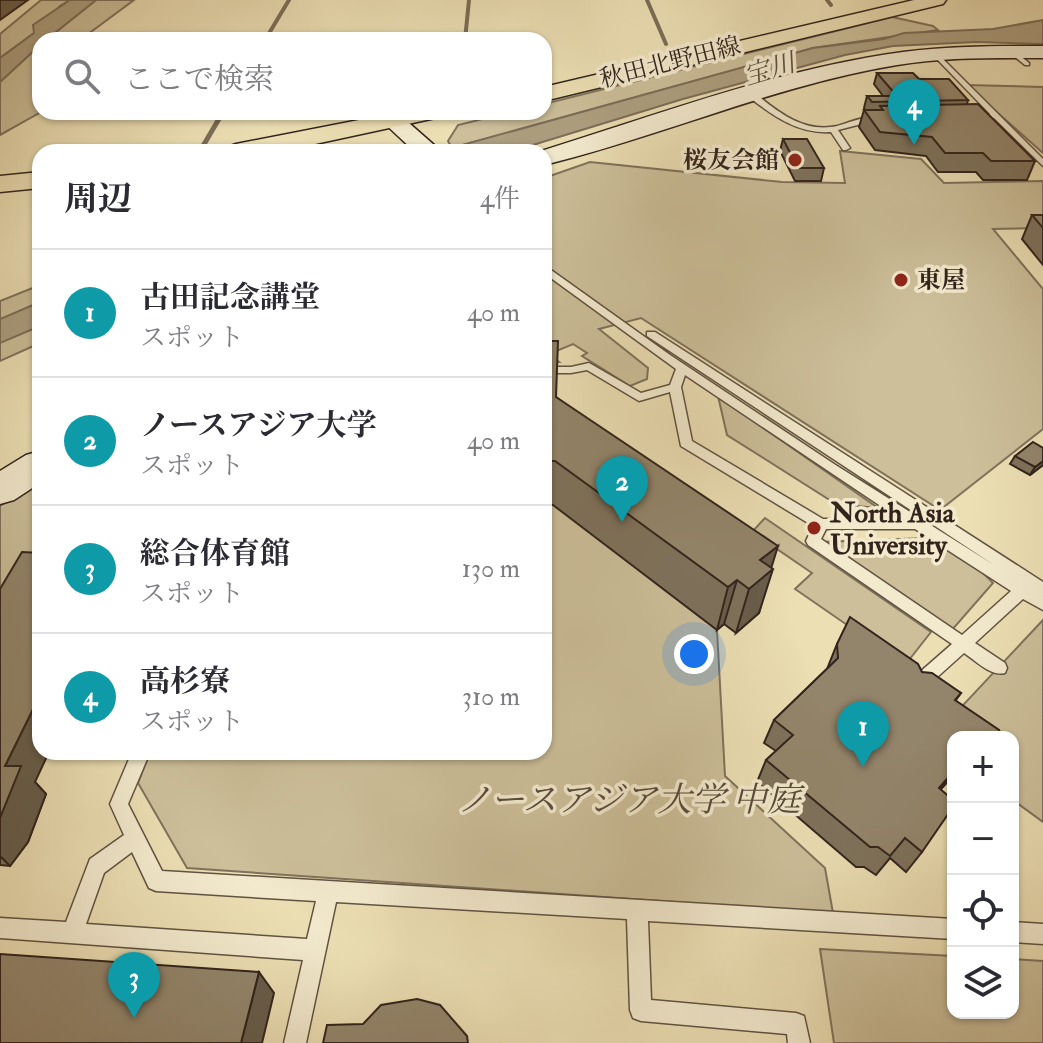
<!DOCTYPE html>
<html lang="ja">
<head>
<meta charset="utf-8">
<style>
  body { margin:0; font-family:"IM FELL Double Pica","Noto Serif JP",serif; background:#f7f7f7; color:#2b2b33 }
  .controls { position:absolute; right:24px; bottom:24px; display:grid; overflow:hidden; border-radius:16px; box-shadow:0 2px 6px #0004 }
  .controls button { width:72px; height:72px; display:grid; place-items:center; padding:0; border:0; border-bottom:2px solid #e1e1e2; background:#fff; color:#2b2b33; font:40px sans-serif }
  .you { position:absolute; left:694px; top:654px; width:28px; height:28px; margin:-20px; border:6px solid #fff; border-radius:50%; background:#1a73e8; box-shadow:0 0 0 12px #1a73e833 }
  .badge { display:grid; place-items:center; width:52px; height:52px; border-radius:50%; background:#0b8043; color:#fff; font-size:26px; font-weight:700 }
  .pin { position:absolute; translate:-50% -66px; filter:drop-shadow(0 2px 4px #0008) }
  .pin::after { content:''; position:absolute; top:42px; width:28px; height:24px; background:inherit; clip-path:polygon(0 0,100% 0,50% 100%) }
  .list { margin:0; padding:0; list-style:none }
  h2 { display:flex; justify-content:space-between; align-items:center; height:104px; margin:0; padding:0 32px; font-size:34px }
  h2 small { font-size:26px; font-weight:400; color:#7c7c81 }
  .list li { display:grid; grid-template-columns:52px 1fr auto; gap:24px; align-items:center; box-sizing:border-box; height:128px; padding:0 32px; border-top:2px solid #e1e1e2 }
  .list b { display:block; font-size:30px; white-space:nowrap }
  .list p { margin:0; font-size:26px; white-space:nowrap; color:#7c7c81 }
  .list em { font-size:26px; font-style:normal; color:#7c7c81 }
  .icon { flex:none; width:44px; height:44px; fill:none; stroke:currentColor; stroke-width:2; stroke-linecap:round; stroke-linejoin:round }
  .map { position:relative; flex:none; width:1043px; height:1043px; overflow:hidden }
  .search { position:absolute; background:#fff; box-shadow:0 2px 6px #0004; left:32px; top:32px; width:520px; height:88px; display:flex; align-items:center; gap:20px; box-sizing:border-box; padding:0 28px; border-radius:24px; color:#7c7c81; font-size:30px }
  .panel { position:absolute; background:#fff; box-shadow:0 2px 6px #0004; left:32px; top:144px; width:520px; height:616px; border-radius:24px }
  .map>svg:first-child { display:block }
  .green { fill:#ccbf9a; stroke:#7f725b; stroke-width:2 }
  .water { fill:#ad9f80; stroke:#7c6e58; stroke-width:2 }
  .lines { fill:none; stroke-linecap:round; stroke-linejoin:round }
  .stream-far1 { stroke:#7c6e58; stroke-width:4 }
  .stream { stroke:#7c6e58; stroke-width:5 }
  .lane-casing { stroke:#605342; stroke-width:3 }
  .secondary-casing { stroke:#32241c; stroke-width:3 }
  .primary-casing { stroke:#32241c; stroke-width:3 }
  .lane { fill:#f3eace; fill-rule:evenodd }
  .secondary { fill:#f3eace; fill-rule:evenodd }
  .primary { fill:#ecdfb4; fill-rule:evenodd }
  .wall { fill:#7e725c; stroke:#32241c; stroke-width:2 }
  .shaded-wall { fill:#675d4b; stroke:#32241c; stroke-width:2 }
  .building { fill:#93856b; stroke:#32241c; stroke-width:2 }
  .poi-dot { fill:#8f2418; stroke:#f3eace; stroke-width:3 }
  .labels { text-anchor:middle; stroke-width:7; stroke-linejoin:round; paint-order:stroke }
  .far-street-label { font-size:24px; fill:#32241c; stroke:#f3eace }
  .far-poi-label { font-size:24px; font-weight:bold; fill:#32241c; stroke:#f3eace; text-anchor:end }
  .far-water-label { font-size:26px; font-style:italic; fill:#5d4f3f; stroke:#f3eace }
  .poi-label { font-size:28px; font-weight:bold; fill:#32241c; stroke:#f3eace; text-anchor:start }
  .near-park-label { font-size:34px; font-style:italic; fill:#584b3c; stroke:#f3eace }
</style>
</head>
<body>
<div class="map">
<svg width="1043" height="1043" viewBox="0 0 1043 1043">
  <rect width="100%" height="100%" fill="#ecdfb4"/>
  <filter id="stains"><feTurbulence type="fractalNoise" baseFrequency=".0025" numOctaves="4"/><feColorMatrix values="0 0 0 0 .2 0 0 0 0 .09 0 0 0 0 .02 0 0 0 .5 -.17"/></filter>
  <radialGradient id="worn" r=".72"><stop offset=".6" stop-color="#630" stop-opacity="0"/><stop offset="1" stop-color="#630" stop-opacity=".3"/></radialGradient>
  <g class="green">
    <polygon points="41,0 70,0 60,6 34,33 0,58 0,34"/>
    <polygon points="96,0 134,0 80,40 46,40"/>
    <polygon points="892,17 933,26 938,30 813,48 452,148 448,141 458,125 511,112 544,112 544,104"/>
    <polygon points="40,45 41,112 0,135 0,82"/>
    <polygon points="966,85 1043,87 1043,153"/>
    <polygon points="840,151 921,159 944,183 1043,181 1043,228 993,229 1043,289 1043,429 940,510 641,318 599,329 648,368 647,379 630,386 582,356 587,353 573,344 549,354 559,362 544,362 544,178 590,162 782,182 845,183"/>
    <polygon points="40,285 40,302 0,320 0,301"/>
    <polygon points="40,325 40,343 0,361 0,342"/>
    <polygon points="718,396 878,508 836,504 727,435"/>
    <polygon points="40,483 40,548 0,603 0,506"/>
    <polygon points="544,505 555,505 717,630 725,776 825,868 833,913 187,868 138,783 150,752 544,752"/>
    <polygon points="765,518 931,632 905,665 795,589 812,573 752,532"/>
    <polygon points="928,538 979,569 993,583 952,630 822,542"/>
    <polygon points="1043,620 1043,822 1013,800 1013,737 973,737 949,720"/>
    <polygon points="820,949 953,956 953,1013 1013,1013 1013,959 1043,961 1043,1043 834,1043"/>
  </g>
  <g class="water">
    <polygon points="70,0 96,0 46,40 40,40 40,45 0,82 0,58 34,33 33,25"/>
    <polygon points="1043,20 1043,44 976,42 893,46 845,55 683,99 510,152 437,152 813,48 884,39 904,33 993,29"/>
    <polygon points="40,302 40,326 0,343 0,319"/>
  </g>
  <g class="lines">
    <g class="stream-far1">
      <polyline points="647,0 666,44"/>
      <polyline points="827,0 831,5"/>
      <polyline points="265,40 289,0"/>
      <polyline points="465,40 469,0"/>
    </g>
    <polyline class="stream" points="203,146 223,112"/>
    <defs>
      <g id="lane">
        <polygon points="1010,51 1014,51 1029,63 1029,65 1025,65 1010,53"/>
        <polygon points="933,53 937,53 1043,159 1043,166 994,118 970,120 970,116 990,114 933,55"/>
        <path d="M750,94h6c23,19 49,39 81,32 14,-4 30,-12 44,-7l-43,11 12,18 -4,2h-3l-12,-18c-32,2 -56,-15 -81,-34z"/>
        <path d="M544,265l126,90 164,109 160,101 -347,-229v-4h8l388,250v28l-20,-11 -48,44 30,20 2,5 -2,5c-14,4 -30,-13 -41,-20l-40,36 -6,2 -6,-2 -2,-5 2,-5 40,-35 -144,-99 -2,-4 7,-15 -132,-80 -11,-54 -31,9 -52,-31 -16,3h-27v-6h27l18,-4 52,30 29,-8 6,-16 -132,-96zM685,375l215,144h-77l-131,-78 -11,-54zM826,529h89l96,62 -49,44 -141,-96z"/>
        <path d="M132,752h18l-22,52 34,67 791,48v20l-305,-18 3,79 145,13 8,3 6,27h-22l-1,-9 -146,-13 -8,-3 -3,-8 -3,-91 -291,-17 -30,141h-22l19,-83 -303,-22v-20l66,4 24,-63 34,-24 -14,-31zM132,852l17,36 7,3 160,10 -9,38 -221,-15 18,-51z"/>
        <polygon points="1013,922 1043,924 1043,944 1013,942"/>
      </g>
      <g id="secondary">
        <path d="M1043,46v12c-49,0 -98,-1 -146,7 -122,20 -234,71 -353,100v-13h-6c119,-37 240,-83 365,-100 46,-6 93,-6 140,-6z"/>
        <polygon points="393,114 401,116 442,152 415,152 382,121 385,116"/>
        <polygon points="40,451 40,483 14,500 0,504 0,471 26,455"/>
      </g>
      <g id="primary">
        <polygon points="914,0 946,0 943,4 544,101 544,87"/>
        <polygon points="400,112 443,112 439,117 431,119 278,152 223,152 227,147 236,144"/>
        <polygon points="40,172 40,188 0,192 0,176"/>
      </g>
    </defs>
    <use href="#lane" class="lane-casing"/>
    <use href="#secondary" class="secondary-casing"/>
    <use href="#primary" class="primary-casing"/>
    <use href="#lane" class="lane"/>
    <use href="#secondary" class="secondary"/>
    <use href="#primary" class="primary"/>
  </g>
  <g class="wall">
    <polygon points="877,73 919,79 968,100 967,104 1035,161 1027,180 983,180 976,172 938,172 926,156 875,150 859,127 864,110 865,110 864,108 867,96 883,96 874,84"/>
    <polygon points="783,139 824,168 821,181 795,181 780,151"/>
    <polygon points="1032,215 1043,215 1043,265 1022,239"/>
    <polygon points="544,341 556,397 771,568 759,613 736,633 724,624 717,630 553,505 544,505"/>
    <polygon points="1043,448 1043,465 1030,475 1010,464 1015,456"/>
    <polygon points="0,589 35,782 46,794 28,842 10,866 0,865"/>
    <polygon points="837,644 922,672 961,693 956,700 953,737 953,776 940,790 922,852 906,872 890,858 876,875 864,867 856,867 757,782 766,760 776,751 764,743 774,720 827,669"/>
  </g>
  <g class="shaded-wall">
    <polygon points="0,0 28,0 0,20"/>
    <polygon points="1043,461 1043,465 1030,475 1035,467"/>
    <polygon points="778,546 770,572 773,569 759,613 736,633 749,589 760,560"/>
    <polygon points="737,580 724,624 717,630 728,587"/>
    <polygon points="40,695 40,752 49,752 35,782 46,794 28,842 10,866 0,856 0,818 5,766"/>
    <polygon points="953,772 952,776 923,810 939,788"/>
    <polygon points="259,972 274,993 262,1043 241,1043"/>
  </g>
  <g class="building">
    <polygon points="877,73 913,73 919,79 949,79 968,100 872,102 867,96 897,96"/>
    <polygon points="978,104 1035,161 991,161 983,153 945,153 932,137 880,132 864,110 883,110 880,106"/>
    <polygon points="783,139 807,139 824,168 798,168"/>
    <polygon points="1032,215 1043,215 1043,228"/>
    <polygon points="544,341 558,341 556,397 778,546 760,560 773,569 749,589 737,580 728,587 555,461 544,461"/>
    <polygon points="1033,442 1043,448 1043,461 1035,467 1015,456"/>
    <polygon points="22,552 40,553 40,695 5,766 21,766 0,818 0,589"/>
    <polygon points="850,617 918,664 922,672 932,673 961,693 955,700 999,730 1002,737 953,737 953,772 939,788 953,800 953,807 922,852 905,838 890,856 878,847 870,847 766,760 793,735 774,720 838,658 837,644"/>
    <polygon points="0,954 259,972 241,1043 0,1043"/>
    <polygon points="417,999 440,1005 467,1036 468,1043 323,1043 327,1025 363,1024 381,1005"/>
  </g>
  <g class="poi-dot">
    <circle cx="795" cy="160" r="8"/>
    <circle cx="901" cy="280" r="8"/>
    <circle cx="814" cy="528" r="8"/>
  </g>
  <g class="labels">
    <g class="far-street-label">
      <text transform="translate(670 62) rotate(-14)" y="8">秋田北野田線</text>
    </g>
    <g class="far-poi-label">
      <text x="779" y="168">桜友会館</text>
      <text x="917" y="288" text-anchor="start">東屋</text>
    </g>
    <g class="far-water-label">
      <text transform="translate(769 69) rotate(-17)" y="9">宝川</text>
    </g>
    <g class="poi-label">
      <text x="830" y="522">North Asia<tspan x="830" dy="32">University</tspan></text>
    </g>
    <g class="near-park-label">
      <text x="629" y="811">ノースアジア大学 中庭</text>
    </g>
  </g>
  <rect width="100%" height="100%" filter="url(#stains)"/>
  <rect width="100%" height="100%" fill="url(#worn)"/>
</svg>
<div class="controls">
<button>+</button>
<button>−</button>
<button><svg class="icon" aria-label="locate" viewBox="0 0 24 24"><circle cx="12" cy="12" r="6"/><path d="M12 2v4M12 18v4M2 12h4M18 12h4"/></svg></button>
<button><svg class="icon" aria-label="layers" viewBox="0 0 24 24"><path d="M12 4l9 5-9 5-9-5zM3 14l9 5 9-5"/></svg></button>
</div>
<div class="you"></div>
<div class="pin badge" style="left:863px;top:767px;background:#0f9aa8">1</div>
<div class="pin badge" style="left:622px;top:522px;background:#0f9aa8">2</div>
<div class="pin badge" style="left:134px;top:1018px;background:#0f9aa8">3</div>
<div class="pin badge" style="left:914px;top:145px;background:#0f9aa8">4</div>
<div class="search"><svg class="icon" aria-label="search" viewBox="0 0 24 24"><circle cx="10" cy="10" r="6"/><path d="M15 15l6 6"/></svg>ここで検索</div>
<section class="panel">
<h2>周辺<small>4件</small></h2>
<ul class="list">
<li><span class="badge" style="background:#0f9aa8">1</span><div><b>古田記念講堂</b><p>スポット</p></div><em>40 m</em></li>
<li><span class="badge" style="background:#0f9aa8">2</span><div><b>ノースアジア大学</b><p>スポット</p></div><em>40 m</em></li>
<li><span class="badge" style="background:#0f9aa8">3</span><div><b>総合体育館</b><p>スポット</p></div><em>130 m</em></li>
<li><span class="badge" style="background:#0f9aa8">4</span><div><b>高杉寮</b><p>スポット</p></div><em>310 m</em></li>
</ul>
</section>
</div>
</body>
</html>
